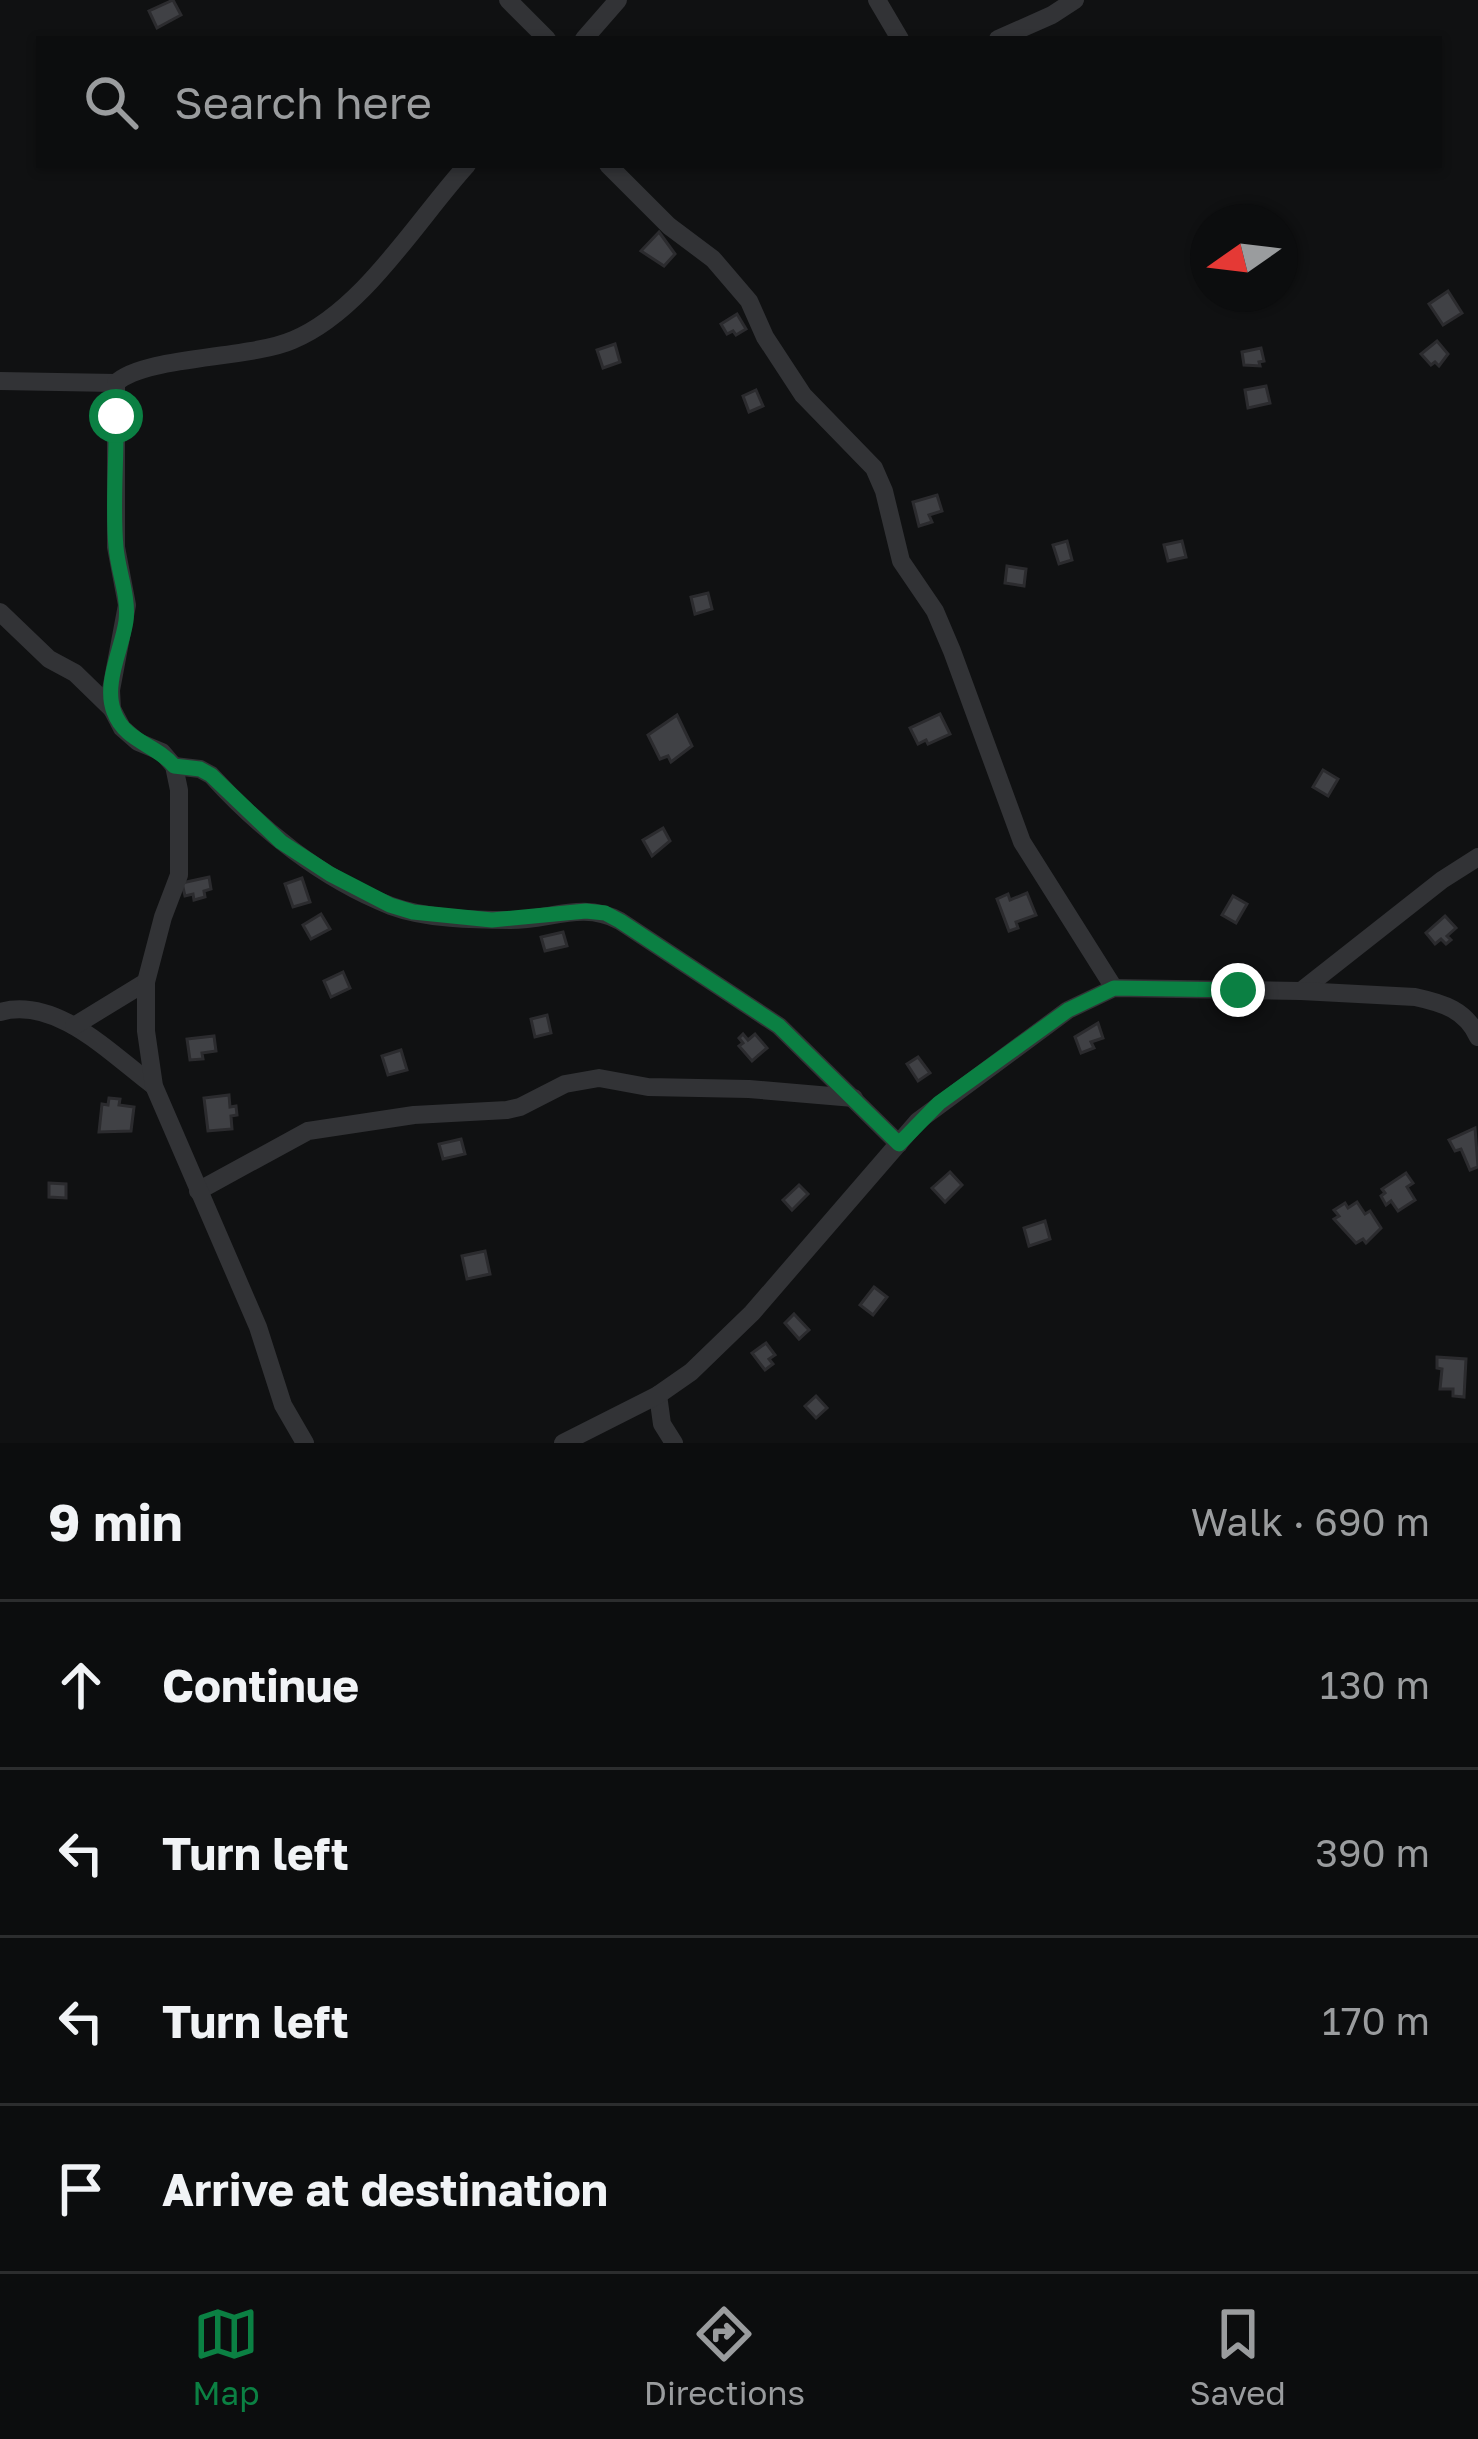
<!DOCTYPE html>
<html lang="en">
<head>
<meta charset="utf-8">
<style>
  body { margin:0; font-family:"Golos Text",sans-serif; background:#151617; color:#f1f3f6 }
  .compass { position:absolute; left:1190px; top:204px; width:108px; height:108px; border-radius:50%; background:#0c0d0e; box-shadow:0 3px 9px #0004; rotate:256deg }
  .stop { position:absolute; width:36px; height:36px; margin:-27px; border:9px solid #0b8043; border-radius:50%; background:#fff }
  .stop.end { background:#0b8043; border-color:#fff; box-shadow:0 3px 12px #0008 }
  .list { margin:0; padding:0; list-style:none }
  h2 { display:flex; justify-content:space-between; align-items:center; height:156px; margin:0; padding:0 48px; font-size:51px }
  h2 small { font-size:39px; font-weight:400; color:#9a9c9e }
  .list li { display:grid; grid-template-columns:78px 1fr auto; gap:36px; align-items:center; box-sizing:border-box; height:168px; padding:0 48px; border-top:3px solid #2c2d2e }
  .list b { display:block; font-size:45px; white-space:nowrap }
  .list em { font-size:39px; font-style:normal; color:#9a9c9e }
  .icon { flex:none; width:66px; height:66px; fill:none; stroke:currentColor; stroke-width:2; stroke-linecap:round; stroke-linejoin:round }
  .map { position:relative; flex:none; width:1478px; height:1443px; overflow:hidden }
  .search { position:absolute; background:#0c0d0e; box-shadow:0 3px 9px #0004; left:36px; right:36px; top:36px; height:132px; display:flex; align-items:center; gap:30px; box-sizing:border-box; padding:0 42px; border-radius:0px; color:#9a9c9e; font-size:45px }
  .sheet { height:828px; background:#0c0d0e }
  nav { display:flex; justify-content:space-around; align-items:center; box-sizing:border-box; height:168px; border-top:3px solid #2c2d2e; background:#0c0d0e; font-size:33px; color:#9a9c9e }
  nav a { display:grid; justify-items:center; gap:6px }
  nav .on { color:#0b8043 }
  .map>svg:first-child { display:block }
  .building { fill:#404145; stroke:#2b2b2e; stroke-width:3 }
  .lines { fill:none; stroke-linecap:round; stroke-linejoin:round }
  .minor { stroke:#323336; stroke-width:18 }
  .route { stroke:#0b8043; stroke-width:15 }
</style>
</head>
<body>
<div class="map">
<svg width="1478" height="1443" viewBox="0 0 1478 1443">
  <rect width="100%" height="100%" fill="#101112"/>
  <g class="building">
    <polygon points="173,0 181,15 157,28 149,11"/>
    <polygon points="659,232 675,254 664,266 641,251"/>
    <polygon points="1448,291 1462,313 1443,325 1429,304"/>
    <polygon points="737,314 746,329 736,335 733,331 727,334 721,324"/>
    <polygon points="1437,341 1448,354 1439,366 1435,362 1431,365 1421,354"/>
    <polygon points="615,344 620,362 603,368 597,350"/>
    <polygon points="1261,348 1264,361 1259,362 1260,366 1244,365 1242,352"/>
    <polygon points="1266,386 1270,403 1248,408 1245,390"/>
    <polygon points="756,390 763,406 749,412 743,396"/>
    <polygon points="937,495 942,511 929,515 932,522 919,526 913,502"/>
    <polygon points="1067,541 1072,560 1059,564 1053,545"/>
    <polygon points="1182,541 1186,557 1168,561 1164,545"/>
    <polygon points="1007,566 1026,569 1024,586 1005,583"/>
    <polygon points="708,593 712,609 695,614 691,597"/>
    <polygon points="940,714 950,734 928,744 926,740 918,744 910,728"/>
    <polygon points="677,715 692,746 671,762 668,756 660,759 648,735"/>
    <polygon points="1323,770 1338,779 1328,796 1313,787"/>
    <polygon points="663,828 670,841 652,856 643,840"/>
    <polygon points="209,877 211,889 204,891 205,897 194,900 193,894 185,896 182,883"/>
    <polygon points="302,878 310,902 293,907 285,884"/>
    <polygon points="1027,893 1036,915 1016,922 1018,928 1009,931 997,899 1008,894 1010,900"/>
    <polygon points="1233,896 1247,904 1236,923 1222,915"/>
    <polygon points="321,914 330,929 311,939 303,925"/>
    <polygon points="1445,916 1456,928 1447,936 1451,940 1446,944 1441,939 1435,944 1426,933"/>
    <polygon points="563,932 567,946 545,951 541,937"/>
    <polygon points="343,972 350,988 331,997 324,981"/>
    <polygon points="547,1015 551,1033 535,1037 531,1019"/>
    <polygon points="1098,1023 1103,1038 1091,1042 1094,1048 1081,1053 1075,1037"/>
    <polygon points="743,1034 748,1040 755,1034 767,1048 752,1061 739,1046 743,1043 739,1038"/>
    <polygon points="214,1036 216,1051 202,1053 203,1059 190,1060 187,1039"/>
    <polygon points="401,1050 407,1070 388,1075 382,1056"/>
    <polygon points="918,1057 930,1073 918,1081 907,1064"/>
    <polygon points="229,1095 230,1107 236,1106 237,1115 231,1116 232,1129 208,1131 204,1098"/>
    <polygon points="109,1098 120,1099 119,1105 134,1107 131,1131 99,1132 102,1104 108,1105"/>
    <polygon points="1475,1128 1478,1167 1470,1170 1461,1149 1455,1151 1449,1140"/>
    <polygon points="461,1139 465,1154 443,1159 439,1144"/>
    <polygon points="950,1172 962,1185 945,1202 932,1188"/>
    <polygon points="1406,1173 1413,1183 1407,1187 1415,1200 1398,1211 1391,1201 1386,1205 1381,1196 1385,1193 1382,1189"/>
    <polygon points="49,1183 66,1184 66,1198 49,1197"/>
    <polygon points="799,1185 808,1194 792,1210 783,1200"/>
    <polygon points="1357,1202 1365,1214 1370,1211 1381,1228 1366,1243 1363,1239 1356,1243 1334,1219 1339,1216 1334,1210 1345,1203 1348,1208"/>
    <polygon points="1045,1221 1050,1239 1029,1246 1024,1228"/>
    <polygon points="485,1251 490,1274 467,1279 462,1256"/>
    <polygon points="874,1287 887,1297 873,1315 860,1305"/>
    <polygon points="794,1314 809,1330 799,1339 785,1323"/>
    <polygon points="766,1343 775,1355 769,1359 773,1364 765,1370 752,1353"/>
    <polygon points="1437,1357 1466,1359 1464,1397 1453,1396 1453,1389 1440,1389 1442,1369 1437,1368"/>
    <polygon points="816,1396 827,1408 816,1418 805,1406"/>
  </g>
  <g class="lines">
    <g class="minor">
      <polyline points="508,0 547,39"/>
      <polyline points="877,0 900,39"/>
      <polyline points="584,39 618,0"/>
      <polyline points="998,39 1052,15 1075,0"/>
      <polyline points="608,165 669,226 713,259 749,301 765,337 803,395 874,468 884,491 901,561 935,611 952,651 1022,842 1114,988"/>
      <polyline points="0,381 116,383"/>
      <polyline points="0,612 49,659 75,673 112,709"/>
      <path d="M174,766l26,3 11,6c49,54 111,104 180,131 35,13 83,14 120,14 39,0 72,-19 109,1l159,105 120,118"/>
      <polyline points="1301,991 1442,880 1478,857"/>
      <path d="M0,1012c57,-16 112,43 154,74"/>
      <polyline points="74,1026 146,982"/>
      <polyline points="198,1191 308,1131 414,1115 507,1110 520,1107 565,1084 599,1078 648,1087 749,1089 854,1098"/>
      <polyline points="658,1395 662,1424 674,1443"/>
      <path d="M305,1443l-22,-38 -25,-78 -104,-241 -8,-55v-49l17,-65 16,-42v-85l-5,-24 -12,-14 -24,-10 -16,-14 -10,-19 -1,-19 16,-85 -11,-58v-164c28,-27 134,-24 177,-43 70,-29 124,-120 174,-175"/>
      <path d="M563,1443l95,-48 33,-23 61,-59 166,-192 150,-111 46,-22 187,3 114,6c28,6 51,13 63,40"/>
    </g>
  </g>
  <g class="lines">
    <path class="route" d="M116,416c1,43 -4,88 0,131 2,25 13,48 10,74 -4,28 -23,63 -12,91 11,30 42,32 60,54l26,3 11,6 70,67 49,32 60,31 23,7 79,8 94,-9 19,2 15,8 159,105 120,118 40,-41 129,-93 46,-22 124,2"/>
  </g>
</svg>
<svg class="compass" viewBox="-18 -18 36 36"><path d="M0-13l5 13h-10z" fill="#e53935"/><path d="M0 13l5-13h-10z" fill="#9a9c9e"/></svg>
<div class="stop" style="left:116px;top:416px"></div>
<div class="stop end" style="left:1238px;top:990px"></div>
<div class="search"><svg class="icon" aria-label="search" viewBox="0 0 24 24"><circle cx="10" cy="10" r="6"/><path d="M15 15l6 6"/></svg>Search here</div>
</div>
<section class="sheet">
<h2>9 min<small>Walk · 690 m</small></h2>
<ul class="list">
<li><svg class="icon" aria-label="ahead" viewBox="0 0 24 24"><path d="M12 20V5M6 11l6-6 6 6"/></svg><div><b>Continue</b></div><em>130 m</em></li>
<li><svg class="icon" aria-label="left" viewBox="0 0 24 24"><path d="M17 20v-9H6M10 6l-5 5 5 5"/></svg><div><b>Turn left</b></div><em>390 m</em></li>
<li><svg class="icon" aria-label="left" viewBox="0 0 24 24"><path d="M17 20v-9H6M10 6l-5 5 5 5"/></svg><div><b>Turn left</b></div><em>170 m</em></li>
<li><svg class="icon" aria-label="arrive" viewBox="0 0 24 24"><path d="M6 21V4h12l-3 4 3 4H6"/></svg><div><b>Arrive at destination</b></div></li>
</ul>
</section>
<nav>
<a class="on"><svg class="icon" aria-label="map" viewBox="0 0 24 24"><path d="M3 6l6-2 6 2 6-2v14l-6 2-6-2-6 2zM9 4v14M15 6v14"/></svg>Map</a>
<a><svg class="icon" aria-label="directions" viewBox="0 0 24 24"><path d="M12 3l9 9-9 9-9-9zM9 14v-3h6M13 9l2 2-2 2"/></svg>Directions</a>
<a><svg class="icon" aria-label="saved" viewBox="0 0 24 24"><path d="M7 4h10v16l-5-4-5 4z"/></svg>Saved</a>
</nav>
</body>
</html>
